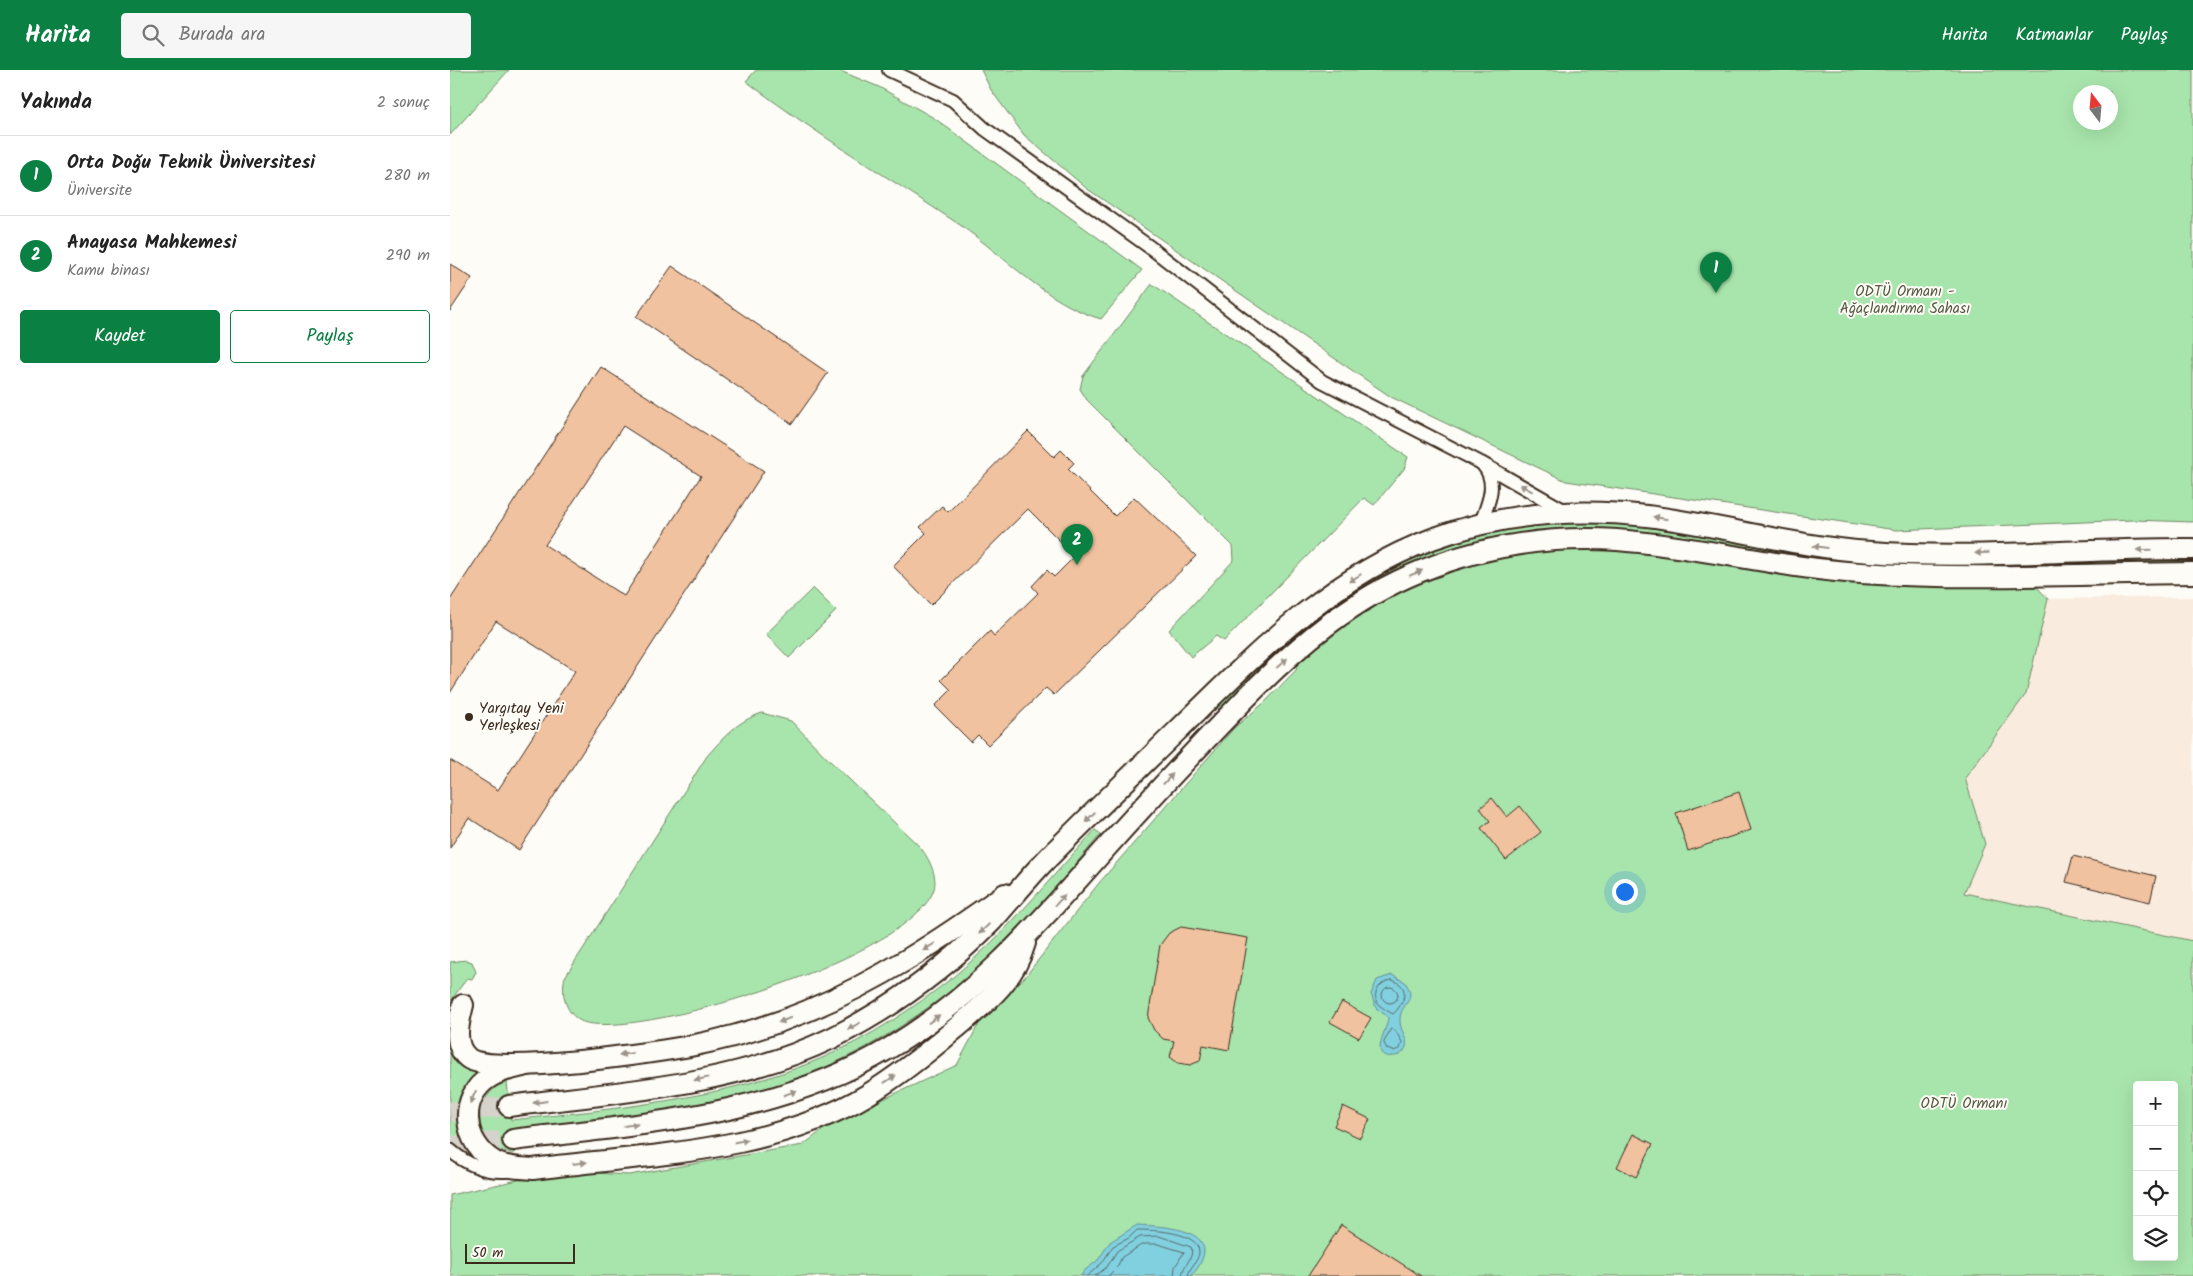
<!DOCTYPE html>
<html lang="tr">
<head>
<meta charset="utf-8">
<style>
  body { margin:0; font-family:Kalam,sans-serif; background:#f6f6f6; color:#222 }
  .controls { position:absolute; right:15px; bottom:15px; display:grid; overflow:hidden; border-radius:5px; box-shadow:0 5px 20px #0002 }
  .controls button { width:45px; height:45px; display:grid; place-items:center; padding:0; border:0; border-bottom:1px solid #e0e0e0; background:#fff; color:#222; font:25px sans-serif }
  .compass { position:absolute; left:1623px; top:15px; width:45px; height:45px; border-radius:50%; background:#fff; box-shadow:0 5px 20px #0002; rotate:344deg }
  .scale { position:absolute; left:15px; bottom:12px; width:110px; box-sizing:border-box; padding-left:5px; border:2px solid #3b2a1e; border-top:0; font-size:14px; line-height:18px; white-space:nowrap; color:#3b2a1e; -webkit-text-stroke:4px #fdfcf7; paint-order:stroke }
  .you { position:absolute; left:1174px; top:821px; width:18px; height:18px; margin:-12px; border:4px solid #fff; border-radius:50%; background:#1a73e8; box-shadow:0 0 0 8px #1a73e833 }
  .badge { display:grid; place-items:center; width:32px; height:32px; border-radius:50%; background:#0b8043; color:#fff; font-size:16px; font-weight:700 }
  .pin { position:absolute; translate:-50% -41px; filter:drop-shadow(0 1px 2px #0008) }
  .pin::after { content:''; position:absolute; top:26px; width:18px; height:15px; background:inherit; clip-path:polygon(0 0,100% 0,50% 100%) }
  .list { margin:0; padding:0; list-style:none }
  h2 { display:flex; justify-content:space-between; align-items:center; height:65px; margin:0; padding:0 20px; font-size:21px }
  h2 small { font-size:16px; font-weight:400; color:#767676 }
  .list li { display:grid; grid-template-columns:32px 1fr auto; gap:15px; align-items:center; box-sizing:border-box; height:80px; padding:0 20px; border-top:1px solid #e0e0e0 }
  .list b { display:block; font-size:19px; white-space:nowrap }
  .list p { margin:0; font-size:16px; white-space:nowrap; color:#767676 }
  .list em { font-size:16px; font-style:normal; color:#767676 }
  .actions { display:flex; gap:10px; padding:15px 20px }
  .actions a { flex:1; padding:11px 0; border:1px solid #0b8043; border-radius:5px; text-align:center; font-size:18px; color:#0b8043 }
  .actions .main { background:#0b8043; color:#fff }
  .icon { flex:none; width:28px; height:28px; fill:none; stroke:currentColor; stroke-width:2; stroke-linecap:round; stroke-linejoin:round }
  .map { position:relative; flex:none; width:1743px; height:1206px; overflow:hidden }
  header { display:flex; align-items:center; gap:30px; box-sizing:border-box; height:70px; padding:0 25px; background:#0b8043; color:#fff }
  header strong { font-size:24px }
  nav { display:flex; gap:28px; margin-inline-start:auto; font-size:18px }
  .search { width:350px; height:45px; background:#f6f6f6; display:flex; align-items:center; gap:12px; box-sizing:border-box; padding:0 18px; border-radius:5px; color:#767676; font-size:19px }
  main { display:flex }
  aside { flex:1; background:#fff }
  .map>svg:first-child { display:block }
  .built { fill:#f9ebdd }
  .green { fill:#a8e5ac; stroke:#728865; fill-rule:evenodd }
  .water { fill:#81d0df; stroke:#658e92 }
  .lines { fill:none; stroke-linecap:round; stroke-linejoin:round }
  .shore { stroke:#576c6b; stroke-width:1 }
  .building { fill:#f1c2a0; stroke:#3b2a1e; fill-rule:evenodd }
  .primary-tunnel { stroke:#d6d2cc; stroke-width:20; stroke-dasharray:20 10; stroke-linecap:butt }
  .street-casing { stroke:#3b2a1e; stroke-width:16 }
  .primary-casing { stroke:#3b2a1e; stroke-width:24 }
  .street { stroke:#fdfcf7; stroke-width:12 }
  .primary { stroke:#fdfcf7; stroke-width:20 }
  .oneway { fill:#9c938a }
  .poi-dot { fill:#3b2a1e; stroke:#fdfcf7; stroke-width:2 }
  .labels { text-anchor:middle; stroke-width:4; stroke-linejoin:round; paint-order:stroke }
  .park-label { font-size:15px; fill:#565942; stroke:#fdfcf7 }
  .poi-label { font-size:15px; fill:#3b2a1e; stroke:#fdfcf7; text-anchor:start }
</style>
</head>
<body>
<header>
<strong>Harita</strong>
<div class="search"><svg class="icon" aria-label="search" viewBox="0 0 24 24"><circle cx="10" cy="10" r="6"/><path d="M15 15l6 6"/></svg>Burada ara</div>
<nav><a>Harita</a><a>Katmanlar</a><a>Paylaş</a></nav>
</header>
<main>
<aside>
<h2>Yakında<small>2 sonuç</small></h2>
<ul class="list">
<li><span class="badge">1</span><div><b>Orta Doğu Teknik Üniversitesi</b><p>Üniversite</p></div><em>280 m</em></li>
<li><span class="badge">2</span><div><b>Anayasa Mahkemesi</b><p>Kamu binası</p></div><em>290 m</em></li>
</ul>
<div class="actions"><a class="main">Kaydet</a><a>Paylaş</a></div>
</aside>
<div class="map">
<svg width="1743" height="1206" viewBox="0 0 1743 1206">
  <rect width="100%" height="100%" fill="#fdfcf7"/>
  <filter id="ink" filterUnits="userSpaceOnUse"><feTurbulence type="fractalNoise" baseFrequency=".02" numOctaves="2"/><feDisplacementMap in="SourceGraphic" scale="10" xChannelSelector="R" yChannelSelector="G"/><feConvolveMatrix kernelMatrix="1 2 1 2 8 2 1 2 1" color-interpolation-filters="sRGB"/></filter>
  <g filter="url(#ink)">
    <polygon class="built" points="1743,527 1743,871 1514,823 1535,774 1515,708 1576,624 1598,529"/>
    <g class="green">
      <polygon points="0,0 59,0 0,65"/>
      <path d="M306,0h82l41,17 55,31 208,152 -41,49c-55,-16 -95,-62 -141,-94 -72,-48 -146,-92 -214,-144z"/>
      <path d="M531,0h1212v452l-60,-2 -237,10 -330,-49 -175,-84 -305,-209 -62,-53 -33,-45zM1630,22h30v30h-30z"/>
      <polygon points="702,214 958,387 954,399 924,435 914,428 774,571 766,566 741,587 719,560 784,490 783,476 637,330 630,319 633,306"/>
      <polygon points="1109,452 1184,455 1344,481 1553,494 1743,489 1743,496 1431,498 1180,464 981,489 773,640 767,638 767,634 834,569 917,509 984,476 1051,458"/>
      <path d="M1078,473l499,33 21,23 -22,95 -61,84 20,66 -21,49 229,48v335h-1743v-81l109,-24 70,4 174,-30 29,-22 125,-58 25,-47 42,-40 75,-95 135,-155 31,-26 32,-33 -9,-12 87,-64zM1687,1015h37v172h-37z"/>
      <polygon points="363,518 386,541 339,588 316,564"/>
      <path d="M312,643l29,8 37,38 92,88c8,10 18,28 14,42 -19,65 -284,148 -347,134 -20,-4 -27,-28 -22,-46l142,-221c17,-19 30,-35 55,-43z"/>
      <path d="M645,760l6,4c-38,44 -75,93 -119,131 -41,35 -86,68 -135,92 -103,51 -222,60 -335,72l3,24c-16,1 -25,-8 -33,-21l-22,2 10,18 -20,-15v-89l16,18 11,7c-15,14 -23,33 -19,53l22,-2c-1,-19 8,-36 27,-42l4,38c102,-11 216,-21 311,-62 47,-20 92,-50 131,-81 53,-43 96,-98 142,-147z"/>
      <polygon points="16,890 22,892 26,902 22,909 17,908 0,932 0,892"/>
    </g>
    <g class="water">
      <path d="M942,905l13,7c13,19 -4,21 -5,36 -1,14 9,19 6,29 -2,5 -6,9 -12,9 -28,4 -5,-29 -6,-39l-12,-9 -5,-14 6,-14z"/>
      <path d="M687,1155c17,1 68,1 67,27 -1,9 -7,18 -13,24h-110l3,-5 14,-11 12,-18z"/>
    </g>
    <g class="lines">
      <g class="shore">
        <path d="M942,910c20,6 12,24 1,34 -4,-2 -10,-6 -14,-9 -9,-11 1,-24 13,-25z"/>
        <circle cx="940" cy="925" r="8"/>
        <polygon points="941,959 945,960 952,972 950,979 943,981 937,979 934,973"/>
        <path d="M637,1206l15,-13 11,-17 16,-8 8,-8c14,0 62,1 62,22 0,9 -10,15 -11,24"/>
        <path d="M645,1206l12,-9 10,-16 23,-14 19,-1 32,11c4,12 -9,18 -9,29"/>
        <polyline points="658,1206 667,1197 672,1187 693,1174 708,1174 734,1182 725,1197 724,1206"/>
      </g>
    </g>
    <g class="building">
      <polygon points="0,194 22,208 0,241"/>
      <polygon points="222,196 378,303 342,354 186,247"/>
      <path d="M151,297l163,104 -245,379 -50,-32 -19,30v-88l48,30 77,-119 -79,-50 -46,72v-93zM173,356l78,50 -77,120 -79,-51z"/>
      <polygon points="578,361 604,387 611,380 624,393 618,399 665,446 684,427 746,486 604,625 596,618 538,675 528,665 521,672 485,636 501,620 491,610 540,561 544,566 588,523 582,516 597,500 604,507 625,486 578,439 481,535 443,496 476,463 470,457 492,436 498,442"/>
      <polygon points="1289,722 1301,760 1238,781 1226,743"/>
      <polygon points="1042,728 1057,747 1070,736 1091,762 1056,790 1031,758 1040,751 1030,738"/>
      <polygon points="1623,786 1706,806 1700,832 1616,812"/>
      <polygon points="731,857 798,868 779,980 753,975 750,991 740,995 728,993 720,987 724,971 713,969 704,960 698,948 710,875 719,863"/>
      <polygon points="892,932 921,948 909,968 880,952"/>
      <polygon points="893,1036 920,1049 910,1068 884,1056"/>
      <polygon points="1183,1064 1203,1074 1186,1107 1167,1097"/>
      <polygon points="891,1155 971,1206 858,1206"/>
    </g>
    <g class="lines">
      <g class="primary-tunnel">
        <polyline points="0,1042 59,1036"/>
        <polyline points="0,1076 63,1070"/>
      </g>
      <defs>
        <g id="street">
          <polyline points="439,0 503,30 535,59 701,178 872,311 1031,393 1117,442"/>
          <path d="M1030,455c7,-19 19,-42 3,-60"/>
          <path d="M0,1080c17,15 34,22 56,21"/>
        </g>
        <g id="primary">
          <path d="M13,935c-4,16 -11,40 5,53 23,19 192,-6 227,-13 39,-8 76,-19 112,-34 72,-30 135,-72 198,-117"/>
          <path d="M77,995c-12,3 -26,5 -37,12 -33,20 -27,67 5,85 11,6 25,6 38,7 109,-14 238,-16 334,-74 31,-19 60,-42 88,-66 29,-25 59,-47 70,-86"/>
          <path d="M59,1036c108,-14 224,-20 323,-68 60,-30 114,-70 160,-117 17,-19 33,-39 50,-57 44,-45 90,-89 135,-133 78,-76 151,-153 255,-192 69,-26 142,-31 215,-23 75,9 148,31 224,36 107,8 215,-4 322,-3"/>
          <path d="M63,1070c128,-16 262,-24 375,-91 84,-49 146,-120 209,-191 49,-55 98,-108 149,-160 51,-52 107,-100 175,-127 62,-25 130,-35 196,-31 82,6 162,28 244,33 111,7 221,1 332,0"/>
        </g>
      </defs>
      <use href="#street" class="street-casing"/>
      <use href="#primary" class="primary-casing"/>
      <use href="#street" class="street"/>
      <use href="#primary" class="primary"/>
    </g>
    <defs><path id="oneway-solid" d="M-6-.8H1V-3.2L6.5 0L1 3.2V.8H-6Z" transform="scale(1.25)"/></defs>
    <g class="oneway">
      <use href="#oneway-solid" transform="translate(1076 418) rotate(-151)"/>
      <use href="#oneway-solid" transform="translate(1210 448) rotate(-170)"/>
      <use href="#oneway-solid" transform="translate(1370 477) rotate(-173)"/>
      <use href="#oneway-solid" transform="translate(1694 480) rotate(179)"/>
      <use href="#oneway-solid" transform="translate(1532 483) rotate(179)"/>
      <use href="#oneway-solid" transform="translate(966 503) rotate(-23)"/>
      <use href="#oneway-solid" transform="translate(905 508) rotate(148)"/>
      <use href="#oneway-solid" transform="translate(832 593) rotate(-41)"/>
      <use href="#oneway-solid" transform="translate(718 709) rotate(-47)"/>
      <use href="#oneway-solid" transform="translate(640 747) rotate(135)"/>
      <use href="#oneway-solid" transform="translate(610 830) rotate(-48)"/>
      <use href="#oneway-solid" transform="translate(534 859) rotate(136)"/>
      <use href="#oneway-solid" transform="translate(479 877) rotate(148)"/>
      <use href="#oneway-solid" transform="translate(484 949) rotate(-36)"/>
      <use href="#oneway-solid" transform="translate(335 950) rotate(158)"/>
      <use href="#oneway-solid" transform="translate(404 956) rotate(152)"/>
      <use href="#oneway-solid" transform="translate(176 984) rotate(173)"/>
      <use href="#oneway-solid" transform="translate(251 1009) rotate(169)"/>
      <use href="#oneway-solid" transform="translate(440 1009) rotate(-34)"/>
      <use href="#oneway-solid" transform="translate(340 1023) rotate(-19)"/>
      <use href="#oneway-solid" transform="translate(23 1027) rotate(115)"/>
      <use href="#oneway-solid" transform="translate(90 1032) rotate(173)"/>
      <use href="#oneway-solid" transform="translate(181 1055) rotate(-7)"/>
      <use href="#oneway-solid" transform="translate(291 1071) rotate(-11)"/>
      <use href="#oneway-solid" transform="translate(130 1093) rotate(-7)"/>
    </g>
  </g>
  <circle class="poi-dot" cx="19" cy="647" r="5"/>
  <g class="labels">
    <g class="park-label">
      <text x="1455" y="226">ODTÜ Ormanı -<tspan x="1455" dy="17">Ağaçlandırma Sahası</tspan></text>
      <text x="1514" y="1038">ODTÜ Ormanı</text>
    </g>
    <g class="poi-label">
      <text x="29" y="643">Yargıtay Yeni<tspan x="29" dy="17">Yerleşkesi</tspan></text>
    </g>
  </g>
</svg>
<div class="controls">
<button>+</button>
<button>−</button>
<button><svg class="icon" aria-label="locate" viewBox="0 0 24 24"><circle cx="12" cy="12" r="6"/><path d="M12 2v4M12 18v4M2 12h4M18 12h4"/></svg></button>
<button><svg class="icon" aria-label="layers" viewBox="0 0 24 24"><path d="M12 4l9 5-9 5-9-5zM3 14l9 5 9-5"/></svg></button>
</div>
<svg class="compass" viewBox="-18 -18 36 36"><path d="M0-13l5 13h-10z" fill="#e53935"/><path d="M0 13l5-13h-10z" fill="#767676"/></svg>
<div class="scale">50 m</div>
<div class="you"></div>
<div class="pin badge" style="left:1266px;top:223px">1</div>
<div class="pin badge" style="left:627px;top:495px">2</div>
</div>
</main>
</body>
</html>
